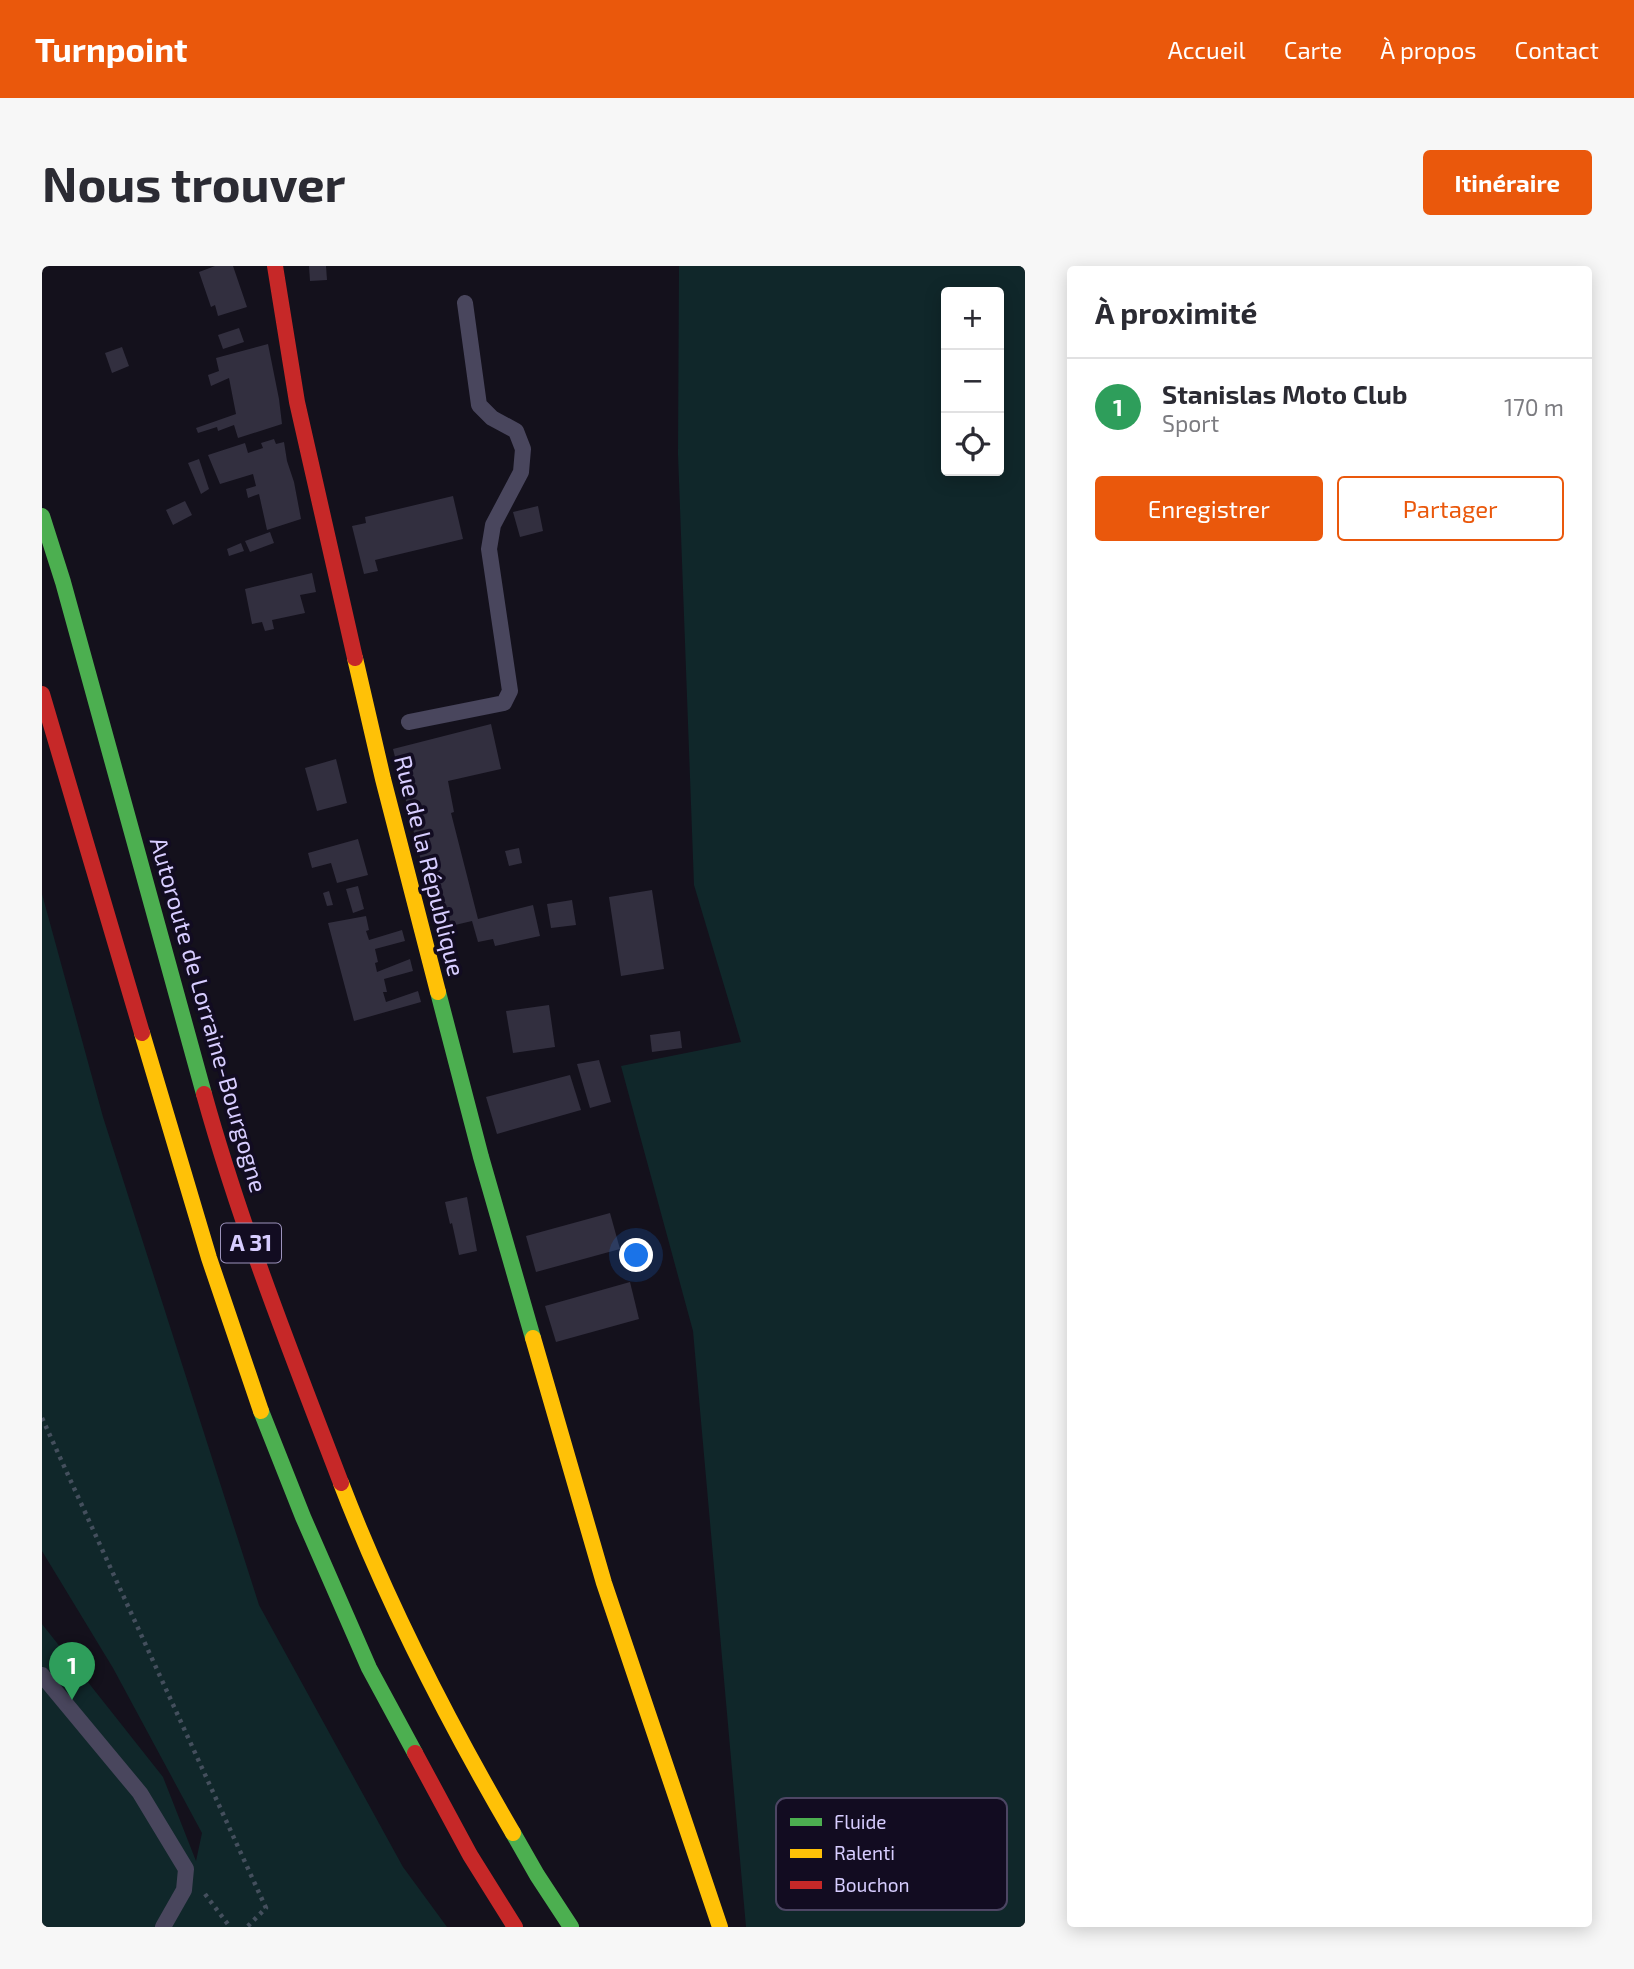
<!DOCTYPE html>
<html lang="fr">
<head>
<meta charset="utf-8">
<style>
  body { margin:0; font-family:"Exo 2",sans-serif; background:#f7f7f7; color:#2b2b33 }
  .controls { position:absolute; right:21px; top:21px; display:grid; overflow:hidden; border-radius:7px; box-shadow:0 4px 18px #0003 }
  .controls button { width:63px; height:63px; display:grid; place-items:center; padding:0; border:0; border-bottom:2px solid #e1e1e2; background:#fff; color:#2b2b33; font:35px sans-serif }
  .you { position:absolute; left:595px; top:990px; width:24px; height:24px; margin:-18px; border:5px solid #fff; border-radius:50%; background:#1a73e8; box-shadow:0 0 0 10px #1a73e833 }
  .badge { display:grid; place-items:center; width:46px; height:46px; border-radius:50%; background:#ea580c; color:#fff; font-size:23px; font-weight:700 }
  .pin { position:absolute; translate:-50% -58px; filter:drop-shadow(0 2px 4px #0008) }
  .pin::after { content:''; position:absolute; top:37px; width:24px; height:21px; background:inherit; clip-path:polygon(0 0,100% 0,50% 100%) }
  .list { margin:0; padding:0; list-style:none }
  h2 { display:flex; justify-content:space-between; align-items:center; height:91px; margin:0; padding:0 28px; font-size:30px }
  h2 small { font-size:23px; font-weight:400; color:#7c7c81 }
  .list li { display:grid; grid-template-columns:46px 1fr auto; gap:21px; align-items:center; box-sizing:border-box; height:98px; padding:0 28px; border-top:2px solid #e1e1e2 }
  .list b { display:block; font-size:26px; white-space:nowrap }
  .list p { margin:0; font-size:23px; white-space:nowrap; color:#7c7c81 }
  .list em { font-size:23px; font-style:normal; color:#7c7c81 }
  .actions { display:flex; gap:14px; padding:21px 28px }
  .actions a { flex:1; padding:16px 0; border:2px solid #ea580c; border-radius:7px; text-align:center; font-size:24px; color:#ea580c }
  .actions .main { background:#ea580c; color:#fff }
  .icon { flex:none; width:38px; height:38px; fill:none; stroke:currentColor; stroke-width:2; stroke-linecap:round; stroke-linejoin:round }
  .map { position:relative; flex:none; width:983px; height:1661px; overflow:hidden; border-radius:7px }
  header { display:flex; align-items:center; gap:42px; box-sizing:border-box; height:98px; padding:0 35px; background:#ea580c; color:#fff }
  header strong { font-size:33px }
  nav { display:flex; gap:38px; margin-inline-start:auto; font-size:24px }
  .intro { display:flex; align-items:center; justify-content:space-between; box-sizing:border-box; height:168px; padding:0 42px }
  h1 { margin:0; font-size:49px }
  .button { padding:18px 32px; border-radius:7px; background:#ea580c; color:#fff; font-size:24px; font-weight:700 }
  main { display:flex; gap:42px; padding:0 42px }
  aside { flex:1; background:#fff; border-radius:7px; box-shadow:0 4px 18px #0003 }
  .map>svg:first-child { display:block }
  .green { fill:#10272a; fill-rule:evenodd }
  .building { fill:#322f3f }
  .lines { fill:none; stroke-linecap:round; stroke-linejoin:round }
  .path { stroke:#444f5d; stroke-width:4.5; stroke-dasharray:3.5 5; stroke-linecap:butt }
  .lane { stroke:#49465d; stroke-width:16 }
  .fast { stroke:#4caf50; stroke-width:16 }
  .slow { stroke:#ffc107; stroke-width:16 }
  .jam { stroke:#c62828; stroke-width:16 }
  .labels { text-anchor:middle; stroke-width:7; stroke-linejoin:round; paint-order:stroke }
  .shield { fill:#120c21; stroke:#9c93bc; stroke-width:2 }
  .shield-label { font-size:23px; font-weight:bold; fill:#d7cdff }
  .street-label { font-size:24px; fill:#d7cdff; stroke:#120c21 }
  .key { fill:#120c21; stroke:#4d4664; stroke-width:2 }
  .key-label { font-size:19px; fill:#d7cdff }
</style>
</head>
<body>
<header>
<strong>Turnpoint</strong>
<nav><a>Accueil</a><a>Carte</a><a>À propos</a><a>Contact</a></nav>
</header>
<div class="intro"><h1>Nous trouver</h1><a class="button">Itinéraire</a></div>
<main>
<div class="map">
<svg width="983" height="1661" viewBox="0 0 983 1661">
  <rect width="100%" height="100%" fill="#14111c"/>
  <g class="green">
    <path d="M637,0h346v1661h-279l-53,-596 -72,-265 120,-24 -47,-157 -16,-431zM957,26v179h-53v-179z"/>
    <polygon points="0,628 61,851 217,1339 361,1601 405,1661 0,1661 0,1358 121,1511 154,1595 160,1567 71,1402 0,1285"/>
  </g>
  <g class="building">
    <polygon points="173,0 191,0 205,41 176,50 173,39 169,41 157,6"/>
    <polygon points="267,0 284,0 285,14 268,15"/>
    <polygon points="197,62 202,76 181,83 176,69"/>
    <polygon points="226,78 237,133 240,158 196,172 192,159 176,165 175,161 156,167 154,162 194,148 187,112 169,120 166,109 177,105 174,92"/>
    <polygon points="80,81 87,100 70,107 63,87"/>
    <polygon points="232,173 234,178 242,176 245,195 252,216 259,253 225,264 217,228 206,232 204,223 214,220 211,208 178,218 166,189 203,177 206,187 221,182 219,177"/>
    <polygon points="157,193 167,223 159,228 146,197"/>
    <polygon points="411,230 421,273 333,294 336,305 322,308 310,260 324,257 323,251"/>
    <polygon points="143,235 150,249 131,259 124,244"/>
    <polygon points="496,240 501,265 478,271 471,246"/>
    <polygon points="228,266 232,277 208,286 203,275"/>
    <polygon points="199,277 202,285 187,290 185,283"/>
    <polygon points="270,307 274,326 258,329 263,347 230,354 232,363 223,365 220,356 210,358 203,323"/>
    <polygon points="449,458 459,503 406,515 412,546 409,547 436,653 491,639 498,670 453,680 451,673 436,676 430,655 396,663 351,483"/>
    <polygon points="294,493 305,537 275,545 263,502"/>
    <polygon points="316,573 326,609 295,617 289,597 270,602 266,587"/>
    <polygon points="477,582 480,597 467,600 463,585"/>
    <polygon points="316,620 322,643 311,647 304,623"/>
    <polygon points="610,624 622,703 579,710 567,631"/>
    <polygon points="287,625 291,639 285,640 281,627"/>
    <polygon points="530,634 534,659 509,662 505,638"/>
    <polygon points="324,650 327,664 324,665 327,674 360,664 363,675 333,683 336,696 333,697 335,706 368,693 371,705 342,713 345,726 341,726 344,736 376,725 379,736 312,755 286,657"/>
    <polygon points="507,739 513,781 471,787 464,745"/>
    <polygon points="638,765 640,782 610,786 608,769"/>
    <polygon points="557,794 569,836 548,842 535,798"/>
    <polygon points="528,809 539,844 455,868 444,831"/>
    <polygon points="425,931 435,985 417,989 410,957 408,958 403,936"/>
    <polygon points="568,947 578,983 494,1006 484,970"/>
    <polygon points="588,1016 597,1053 514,1076 503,1040"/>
  </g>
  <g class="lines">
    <g class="path">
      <polyline points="0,1152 224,1642 205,1661"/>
      <polyline points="163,1628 188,1661"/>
    </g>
    <g class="lane">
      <polyline points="367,456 462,437 468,425 447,283 451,259 479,206 481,183 474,165 450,152 437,139 423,37"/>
      <polyline points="0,1409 98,1527 144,1603 142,1624 121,1661"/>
    </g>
    <g class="fast">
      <polyline points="0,250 21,316 162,828"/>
      <polyline points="396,726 439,891 491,1072"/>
      <polyline points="219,1145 261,1251 327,1402 373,1487"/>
      <polyline points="471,1567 495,1609 529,1661"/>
    </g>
    <g class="slow">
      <polyline points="313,392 341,513 396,726"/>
      <polyline points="100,767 167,992 219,1145"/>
      <polyline points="491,1072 562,1317 678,1661"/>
      <path d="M299,1217c47,122 106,237 172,350"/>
    </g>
    <g class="jam">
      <polyline points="233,0 255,136 313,392"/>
      <polyline points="0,428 100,767"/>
      <path d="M162,828c37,133 88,261 137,389"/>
      <polyline points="373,1487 428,1589 473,1661"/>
    </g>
  </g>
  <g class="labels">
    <rect class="shield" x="179" y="957.5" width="60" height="39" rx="5"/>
    <g class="shield-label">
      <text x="209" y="985">A 31</text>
    </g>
    <g class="street-label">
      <text transform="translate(387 600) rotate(76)" y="8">Rue de la République</text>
      <text transform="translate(166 749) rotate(74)" y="8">Autoroute de Lorraine-Bourgogne</text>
    </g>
  </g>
  <rect x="734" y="1532" width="231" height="112" rx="10" class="key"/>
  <rect x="748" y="1552" width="32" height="8" fill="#4caf50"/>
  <rect x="748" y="1583" width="32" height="9" fill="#ffc107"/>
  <rect x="748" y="1615" width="32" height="8" fill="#c62828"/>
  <g class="key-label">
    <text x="792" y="1563">Fluide</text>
    <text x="792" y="1594">Ralenti</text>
    <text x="792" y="1626">Bouchon</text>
  </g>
</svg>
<div class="controls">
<button>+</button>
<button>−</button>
<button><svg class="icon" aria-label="locate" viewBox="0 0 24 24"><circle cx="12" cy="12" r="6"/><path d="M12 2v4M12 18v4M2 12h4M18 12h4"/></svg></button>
</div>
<div class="you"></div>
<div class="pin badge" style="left:30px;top:1434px;background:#2e9e5b">1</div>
</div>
<aside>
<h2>À proximité<small></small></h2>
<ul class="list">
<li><span class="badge" style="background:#2e9e5b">1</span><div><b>Stanislas Moto Club</b><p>Sport</p></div><em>170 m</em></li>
</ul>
<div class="actions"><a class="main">Enregistrer</a><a>Partager</a></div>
</aside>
</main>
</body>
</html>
